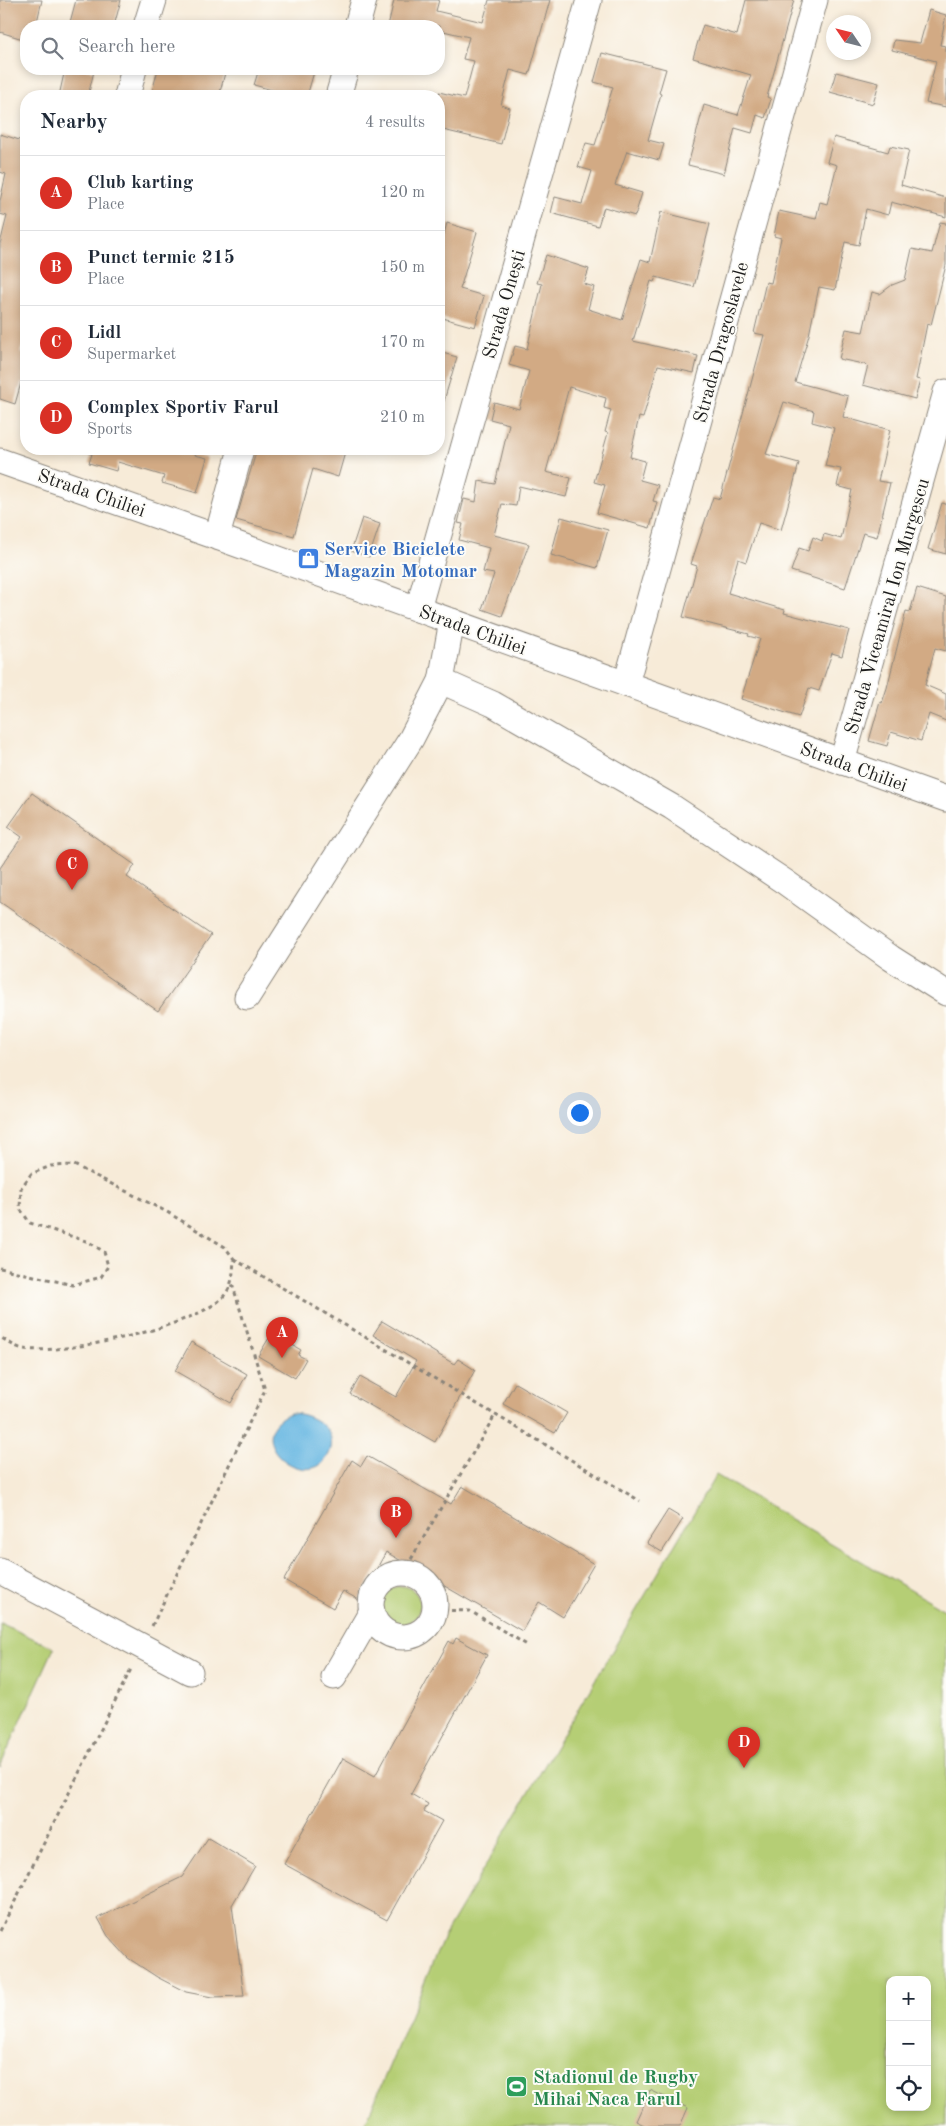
<!DOCTYPE html>
<html lang="en">
<head>
<meta charset="utf-8">
<style>
  body { margin:0; font-family:"Old Standard TT",serif; background:#f2f2f3; color:#1f2937 }
  .controls { position:absolute; right:15px; bottom:15px; display:grid; overflow:hidden; border-radius:10px; box-shadow:0 2px 8px #0003 }
  .controls button { width:45px; height:45px; display:grid; place-items:center; padding:0; border:0; border-bottom:1px solid #e0e1e3; background:#fff; color:#1f2937; font:25px sans-serif }
  .compass { position:absolute; left:826px; top:15px; width:45px; height:45px; border-radius:50%; background:#fff; box-shadow:0 2px 8px #0003; rotate:305deg }
  .you { position:absolute; left:579px; top:1112px; width:18px; height:18px; margin:-12px; border:4px solid #fff; border-radius:50%; background:#1a73e8; box-shadow:0 0 0 8px #1a73e833 }
  .badge { display:grid; place-items:center; width:32px; height:32px; border-radius:50%; background:#d93025; color:#fff; font-size:16px; font-weight:700 }
  .pin { position:absolute; translate:-50% -41px; filter:drop-shadow(0 1px 2px #0008) }
  .pin::after { content:''; position:absolute; top:26px; width:18px; height:15px; background:inherit; clip-path:polygon(0 0,100% 0,50% 100%) }
  .list { margin:0; padding:0; list-style:none }
  h2 { display:flex; justify-content:space-between; align-items:center; height:65px; margin:0; padding:0 20px; font-size:21px }
  h2 small { font-size:16px; font-weight:400; color:#747a83 }
  .list li { display:grid; grid-template-columns:32px 1fr auto; gap:15px; align-items:center; box-sizing:border-box; height:75px; padding:0 20px; border-top:1px solid #e0e1e3 }
  .list b { display:block; font-size:19px; white-space:nowrap }
  .list p { margin:0; font-size:16px; white-space:nowrap; color:#747a83 }
  .list em { font-size:16px; font-style:normal; color:#747a83 }
  .icon { flex:none; width:28px; height:28px; fill:none; stroke:currentColor; stroke-width:2; stroke-linecap:round; stroke-linejoin:round }
  .map { position:relative; flex:none; width:946px; height:2126px; overflow:hidden }
  .search { position:absolute; background:#fff; box-shadow:0 2px 8px #0003; left:20px; top:20px; width:425px; height:55px; display:flex; align-items:center; gap:12px; box-sizing:border-box; padding:0 18px; border-radius:20px; color:#747a83; font-size:19px }
  .panel { position:absolute; background:#fff; box-shadow:0 2px 8px #0003; left:20px; top:90px; width:425px; height:365px; border-radius:20px }
  .map>svg:first-child { display:block }
  .green { fill:#b5ce74; stroke:#687548; fill-rule:evenodd }
  .water { fill:#67b7e2; stroke:#426a7f }
  .building { fill:#d2aa84 }
  .lines { fill:none; stroke-linecap:round; stroke-linejoin:round }
  .minor-casing { stroke:#8a847a; stroke-width:27 }
  .path { stroke:#8a847a; stroke-width:3; stroke-dasharray:4 4; stroke-linecap:butt }
  .minor { stroke:#fff; stroke-width:25 }
  .labels { text-anchor:middle; stroke-width:4; stroke-linejoin:round; paint-order:stroke }
  .street-label { font-size:19px; fill:#1c1c1c; stroke:#fdfcf7 }
  .shop-label { font-size:19px; font-weight:bold; fill:#366cbe; stroke:#fdfcf7; text-anchor:start }
  .leisure-label { font-size:19px; font-weight:bold; fill:#27864d; stroke:#fdfcf7; text-anchor:start }
</style>
</head>
<body>
<div class="map">
<svg width="946" height="2126" viewBox="0 0 946 2126">
  <rect width="100%" height="100%" fill="#fdfcf7"/>
  <filter id="ink" filterUnits="userSpaceOnUse"><feTurbulence type="fractalNoise" baseFrequency=".02" numOctaves="2"/><feDisplacementMap in="SourceGraphic" scale="10" xChannelSelector="R" yChannelSelector="G"/><feConvolveMatrix kernelMatrix="1 2 1 2 8 2 1 2 1" color-interpolation-filters="sRGB"/></filter>
  <filter id="wash" filterUnits="userSpaceOnUse"><feTurbulence type="fractalNoise" baseFrequency=".0096" numOctaves="4" result="noise"/><feDisplacementMap in="SourceGraphic" scale="20" xChannelSelector="R" yChannelSelector="G"/><feGaussianBlur stdDeviation="1.12" result="paint"/><feColorMatrix in="noise" values="0 0 0 0 0 0 0 0 0 0 0 0 0 0 0 0 0 1.4 0 .05"/><feComposite in="paint" operator="in"/></filter>
  <g filter="url(#wash)">
    <rect width="100%" height="100%" fill="#f7ebd8"/>
    <g class="green">
      <path d="M716,1475l230,136v515h-582l80,-190zM890,1980h37v127h-37z"/>
      <circle cx="401" cy="1605" r="19"/>
      <polygon points="0,1623 54,1648 0,1767"/>
    </g>
    <path class="water" d="M290,1413c22,0 52,18 38,43 -21,38 -92,-19 -38,-43z"/>
    <g id="blocks">
      <g class="building">
        <polygon points="0,0 42,0 36,26 26,26 26,40 0,32"/>
        <polygon points="76,0 121,0 114,26 69,26"/>
        <polygon points="394,0 439,0 436,11 483,22 489,0 550,0 529,75 510,70 501,105 510,108 501,144 439,129 439,92 464,98 474,61 463,59 469,37 439,30 439,26 388,26"/>
        <polygon points="746,0 794,0 767,97 771,99 765,118 757,115 752,133 735,128 724,174 688,165 704,105 738,115 751,75 693,58 703,25 737,35"/>
        <polygon points="929,10 946,15 940,45 946,46 946,107 926,103 936,61 892,50 894,40 920,43"/>
        <polygon points="602,53 666,69 659,93 661,94 648,140 664,144 659,160 627,151 615,185 642,193 635,216 604,207 598,226 551,213 555,197 582,204 592,171 578,167 586,143 595,145 613,87 594,82"/>
        <polygon points="65,69 84,69 94,71 88,96 59,96"/>
        <polygon points="158,69 226,69 219,96 151,96"/>
        <polygon points="259,69 302,69 314,72 307,96 293,96 254,85"/>
        <polygon points="836,72 879,83 873,104 830,92"/>
        <polygon points="0,134 26,142 26,335 20,353 26,355 26,385 21,383 15,404 0,399 0,244 7,216 0,214 0,201 6,174 0,172"/>
        <polygon points="834,137 888,152 890,146 909,150 901,185 946,198 946,217 891,202 888,215 866,209 859,245 845,242 835,290 819,287 809,335 795,382 848,396 843,417 890,430 878,481 890,483 877,537 863,533 845,588 791,571 799,548 808,551 813,537 822,541 824,534 841,539 852,490 837,486 841,469 825,466 834,428 812,422 814,411 784,402 766,454 799,463 789,501 781,530 759,523 746,562 738,559 728,593 785,610 784,613 849,630 842,656 832,653 819,691 809,688 799,717 741,699 760,639 748,636 749,634 683,617 697,566 691,564 713,497 720,499 764,335 754,333 766,282 771,283 781,238 774,236 779,211 816,219 820,202 827,204 837,165 827,162"/>
        <polygon points="661,212 710,224 694,287 656,277 654,282 651,281 633,341 698,356 694,373 658,365 643,418 639,417 630,457 645,461 640,480 658,485 653,501 657,502 650,528 597,513 605,485 594,482 608,433 605,432 611,410 604,408 606,398 569,387 546,472 571,478 566,497 519,486 516,506 502,504 494,535 529,544 502,616 482,609 494,574 483,572 489,548 459,540 463,524 458,523 464,499 476,502 479,481 495,484 509,424 490,419 494,402 519,409 529,371 509,365 515,346 527,349 542,284 537,283 546,255 589,269 584,284 594,287 588,309 622,320 641,259 650,262"/>
        <polygon points="940,222 946,223 946,265 931,325 927,324 916,379 920,380 915,399 863,385 868,365 839,359 846,329 863,332 872,292 880,294 892,285 905,280 912,249 932,253"/>
        <polygon points="447,223 477,232 460,289 484,296 475,327 439,317 439,252"/>
        <polygon points="439,352 457,357 443,404 439,404"/>
        <polygon points="89,449 197,449 195,455 207,458 197,493 162,483 164,476 118,462 116,471 89,463 92,454 88,453"/>
        <polygon points="257,449 346,449 338,477 313,469 294,536 236,520"/>
        <polygon points="942,503 946,504 946,554 928,549"/>
        <polygon points="561,517 608,530 597,568 551,555"/>
        <polygon points="362,518 380,524 369,557 351,551"/>
        <polygon points="917,588 946,597 946,651 935,648 925,685 946,694 946,721 929,714 921,741 891,732 887,746 869,741 880,702 882,703 887,688 906,611 910,612"/>
        <polygon points="32,793 135,865 127,877 211,935 158,1011 0,902 0,868 22,837 8,827"/>
        <polygon points="382,1321 454,1364 458,1359 475,1370 435,1442 350,1394 360,1377 396,1397 416,1361 373,1335"/>
        <polygon points="269,1338 278,1344 282,1339 301,1350 298,1355 306,1359 295,1378 258,1356"/>
        <polygon points="191,1342 247,1374 231,1403 175,1371"/>
        <polygon points="515,1383 567,1413 555,1433 503,1404"/>
        <polygon points="367,1456 451,1504 462,1486 594,1564 563,1617 539,1602 522,1631 386,1552 359,1600 343,1591 333,1608 284,1580 352,1460 361,1466"/>
        <polygon points="668,1510 683,1519 662,1552 647,1543"/>
        <polygon points="456,1638 487,1655 411,1794 428,1804 424,1811 442,1821 387,1920 284,1864 343,1758 375,1776 449,1641 453,1644"/>
        <polygon points="208,1838 255,1866 232,1905 244,1996 212,1997 186,1992 157,1977 128,1958 108,1936 98,1918 182,1877"/>
        <polygon points="650,2090 688,2108 680,2126 646,2126 636,2121"/>
      </g>
    </g>
  </g>
  <g filter="url(#ink)">
    <use href="#blocks" fill-opacity="0" stroke="#8a847a" stroke-width="1"/>
    <g class="lines">
      <defs>
        <g id="minor">
          <polyline points="146,26 154,0"/>
          <polyline points="357,26 364,0"/>
          <polyline points="127,96 134,69"/>
          <polyline points="338,96 346,69"/>
          <polyline points="0,461 217,537 946,799"/>
          <polyline points="217,537 241,449"/>
          <polyline points="418,609 589,0"/>
          <polyline points="441,681 493,704 672,807 785,882 891,958 946,993"/>
          <polyline points="626,684 815,0"/>
          <polyline points="842,762 946,392"/>
          <polyline points="247,997 411,739 441,681 452,621"/>
          <polyline points="0,1571 190,1672"/>
          <circle cx="403" cy="1605" r="32"/>
          <polyline points="334,1677 372,1611"/>
        </g>
      </defs>
      <use href="#minor" class="minor-casing"/>
      <g class="path">
        <polyline points="234,1259 640,1501"/>
        <path d="M0,1268l73,17 28,-8 7,-11 -4,-14 -15,-10 -59,-19 -10,-14 1,-21 10,-14 20,-8 23,-1 93,47 58,35 9,12c-1,14 -1,28 -12,39 -29,29 -157,57 -198,51 -8,-1 -17,-8 -24,-12"/>
        <polyline points="403,1573 495,1415"/>
        <polyline points="435,1610 470,1611 527,1645"/>
        <polyline points="152,1626 265,1390 232,1283"/>
        <polyline points="0,1931 132,1667"/>
      </g>
      <use href="#minor" class="minor"/>
    </g>
  </g>
  <defs>
    <symbol id="shop-square" viewBox="-11 -11 22 22"><rect x="-9" y="-9" width="18" height="18" rx="4" fill="#3f7fe0" stroke="#fdfcf7"/><path d="M-5-2.5h2.3a2.7 3.5 0 0 1 5.4 0H5L5.5 6h-11ZM-1.5-2.5h3a1.5 2.3 0 0 0-3 0Z" fill="#fff"/></symbol>
    <symbol id="stadium-square" viewBox="-11 -11 22 22"><rect x="-9" y="-9" width="18" height="18" rx="4" fill="#2e9e5b" stroke="#fdfcf7"/><path d="M0-5a6.5 5 0 1 0 0 10a6.5 5 0 1 0 0-10ZM-3.5-1.8h7v3.6h-7Z" fill="#fff"/></symbol>
  </defs>
  <g fill-rule="evenodd">
    <use href="#shop-square" x="296" y="546" width="25" height="25"/>
    <use href="#stadium-square" x="504" y="2074" width="25" height="25"/>
  </g>
  <g class="labels">
    <g class="street-label">
      <text transform="translate(503 304) rotate(-74)" y="7">Strada Onești</text>
      <text transform="translate(720 342) rotate(-75)" y="7">Strada Dragoslavele</text>
      <text transform="translate(92 492) rotate(19)" y="7">Strada Chiliei</text>
      <text transform="translate(886 606) rotate(-74)" y="7">Strada Viceamiral Ion Murgescu</text>
      <text transform="translate(473 629) rotate(20)" y="7">Strada Chiliei</text>
      <text transform="translate(854 766) rotate(20)" y="7">Strada Chiliei</text>
    </g>
    <g class="shop-label">
      <text x="324" y="555">Service Biciclete<tspan x="324" dy="22">Magazin Motomar</tspan></text>
    </g>
    <g class="leisure-label">
      <text x="533" y="2083">Stadionul de Rugby<tspan x="533" dy="22">Mihai Naca Farul</tspan></text>
    </g>
  </g>
</svg>
<div class="controls">
<button>+</button>
<button>−</button>
<button><svg class="icon" aria-label="locate" viewBox="0 0 24 24"><circle cx="12" cy="12" r="6"/><path d="M12 2v4M12 18v4M2 12h4M18 12h4"/></svg></button>
</div>
<svg class="compass" viewBox="-18 -18 36 36"><path d="M0-13l5 13h-10z" fill="#e53935"/><path d="M0 13l5-13h-10z" fill="#747a83"/></svg>
<div class="you"></div>
<div class="pin badge" style="left:282px;top:1358px">A</div>
<div class="pin badge" style="left:396px;top:1538px">B</div>
<div class="pin badge" style="left:72px;top:890px">C</div>
<div class="pin badge" style="left:744px;top:1768px">D</div>
<div class="search"><svg class="icon" aria-label="search" viewBox="0 0 24 24"><circle cx="10" cy="10" r="6"/><path d="M15 15l6 6"/></svg>Search here</div>
<section class="panel">
<h2>Nearby<small>4 results</small></h2>
<ul class="list">
<li><span class="badge">A</span><div><b>Club karting</b><p>Place</p></div><em>120 m</em></li>
<li><span class="badge">B</span><div><b>Punct termic 215</b><p>Place</p></div><em>150 m</em></li>
<li><span class="badge">C</span><div><b>Lidl</b><p>Supermarket</p></div><em>170 m</em></li>
<li><span class="badge">D</span><div><b>Complex Sportiv Farul</b><p>Sports</p></div><em>210 m</em></li>
</ul>
</section>
</div>
</body>
</html>
